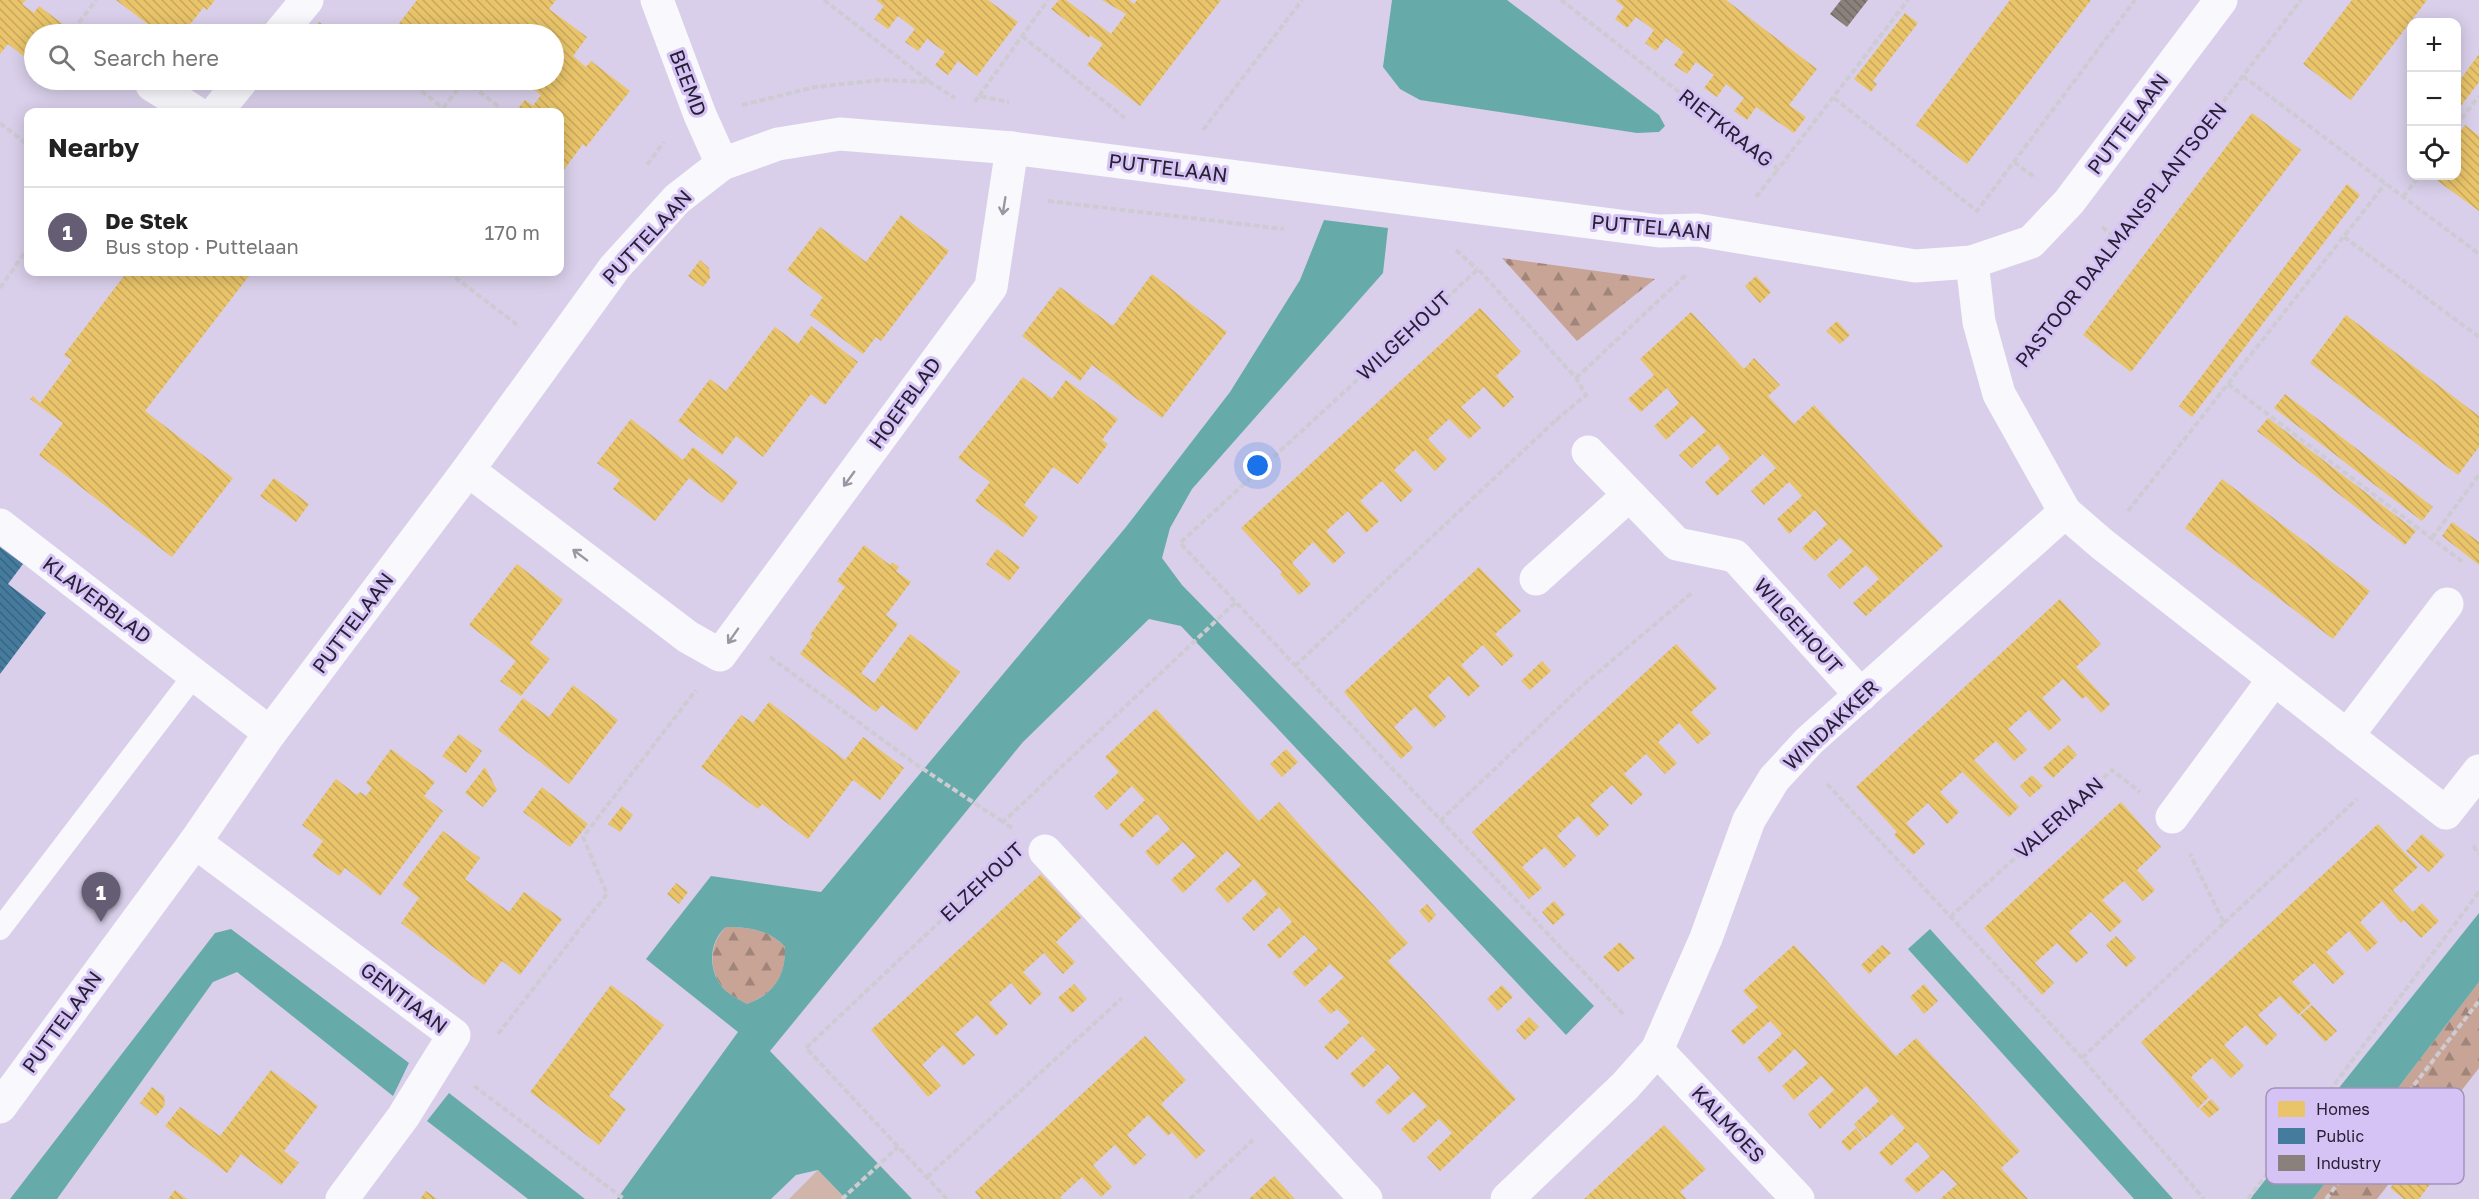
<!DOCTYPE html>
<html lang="en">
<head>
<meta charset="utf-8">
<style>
  body { margin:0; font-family:"Golos Text",sans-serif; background:#f6f6f6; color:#222 }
  .controls { position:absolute; right:18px; top:18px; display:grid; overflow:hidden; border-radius:12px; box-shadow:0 3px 15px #0003 }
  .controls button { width:54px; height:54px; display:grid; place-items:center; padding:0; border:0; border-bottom:2px solid #e0e0e0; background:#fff; color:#222; font:30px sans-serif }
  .you { position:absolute; left:1258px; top:466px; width:21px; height:21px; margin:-15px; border:4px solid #fff; border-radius:50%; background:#1a73e8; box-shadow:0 0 0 9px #1a73e833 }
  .badge { display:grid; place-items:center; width:39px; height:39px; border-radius:50%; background:#655d73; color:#fff; font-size:20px; font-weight:700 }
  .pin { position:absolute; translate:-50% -50px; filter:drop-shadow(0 2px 3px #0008) }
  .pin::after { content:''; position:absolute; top:32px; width:21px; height:18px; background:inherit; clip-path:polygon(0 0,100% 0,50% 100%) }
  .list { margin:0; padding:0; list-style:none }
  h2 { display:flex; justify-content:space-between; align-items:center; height:78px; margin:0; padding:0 24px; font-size:26px }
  h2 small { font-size:20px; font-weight:400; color:#767676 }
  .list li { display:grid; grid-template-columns:39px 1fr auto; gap:18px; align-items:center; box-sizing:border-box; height:90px; padding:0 24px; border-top:2px solid #e0e0e0 }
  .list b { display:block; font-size:22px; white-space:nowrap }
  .list p { margin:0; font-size:20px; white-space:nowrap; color:#767676 }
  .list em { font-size:20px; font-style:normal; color:#767676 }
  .icon { flex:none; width:33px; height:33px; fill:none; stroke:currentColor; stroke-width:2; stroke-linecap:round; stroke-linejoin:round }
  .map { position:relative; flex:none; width:2479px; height:1199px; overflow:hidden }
  .search { position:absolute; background:#fff; box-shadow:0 3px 15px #0003; left:24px; top:24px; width:540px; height:66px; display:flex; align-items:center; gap:15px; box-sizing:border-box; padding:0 21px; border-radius:33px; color:#767676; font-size:22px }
  .panel { position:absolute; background:#fff; box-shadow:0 3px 15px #0003; left:24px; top:108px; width:540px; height:168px; border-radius:12px }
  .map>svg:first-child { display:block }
  .grass { fill:#d1b4aa }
  .forest { fill:url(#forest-firs) }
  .water { fill:#66aba9; fill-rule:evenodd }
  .homes { fill:url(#homes-back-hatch) }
  .public { fill:url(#public-back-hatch) }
  .industry { fill:url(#industry-back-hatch) }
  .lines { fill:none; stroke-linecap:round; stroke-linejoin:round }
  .path { stroke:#cecbd2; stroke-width:4; stroke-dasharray:6 3; stroke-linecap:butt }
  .service { stroke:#f9f8fc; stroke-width:22 }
  .minor { stroke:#f9f8fc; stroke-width:33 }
  .tertiary { stroke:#f9f8fc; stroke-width:33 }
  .oneway { stroke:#9a97a2 }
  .labels { text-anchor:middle; stroke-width:6; stroke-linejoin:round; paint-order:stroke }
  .street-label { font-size:20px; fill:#272033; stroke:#d6c3f6 }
  .key { fill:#d6c3f6; stroke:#a292bc; stroke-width:1.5 }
  .key-label { font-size:16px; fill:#272033 }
</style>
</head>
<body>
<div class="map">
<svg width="2479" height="1199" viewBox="0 0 2479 1199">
  <defs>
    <pattern id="forest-firs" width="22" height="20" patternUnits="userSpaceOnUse" patternTransform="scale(1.5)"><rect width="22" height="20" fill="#c7a495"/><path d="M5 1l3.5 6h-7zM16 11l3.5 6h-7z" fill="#a2857a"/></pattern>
    <pattern id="homes-back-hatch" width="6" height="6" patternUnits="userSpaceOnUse" patternTransform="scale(1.5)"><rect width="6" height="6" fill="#e9c46a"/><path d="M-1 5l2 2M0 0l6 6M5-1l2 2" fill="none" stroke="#c8a85c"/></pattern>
    <pattern id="public-back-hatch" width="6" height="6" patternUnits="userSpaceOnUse" patternTransform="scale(1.5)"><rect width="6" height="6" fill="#457b9d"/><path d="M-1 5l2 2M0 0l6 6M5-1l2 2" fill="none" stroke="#3a6481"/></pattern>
    <pattern id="industry-back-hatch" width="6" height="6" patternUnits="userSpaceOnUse" patternTransform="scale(1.5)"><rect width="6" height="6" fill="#8a817c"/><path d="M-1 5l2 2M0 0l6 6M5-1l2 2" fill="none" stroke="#716966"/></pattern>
  </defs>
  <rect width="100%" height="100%" fill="#d9cfea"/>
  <polygon class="grass" points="818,1170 846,1199 789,1199"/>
  <g class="forest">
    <polygon points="1502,258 1655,279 1577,341"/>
    <path d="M726,927c22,0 44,3 59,20 1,30 -11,46 -38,57 -7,-4 -15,-8 -21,-13 -18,-17 -18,-47 0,-64z"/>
    <polygon points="2479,982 2479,1068 2377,1199 2313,1199"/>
  </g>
  <g class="water">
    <polygon points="1392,0 1507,0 1659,115 1665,126 1659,132 1637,133 1420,100 1400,89 1383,67"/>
    <path d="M1324,220l64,8 -5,45 -191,216 -22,39 -8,30 20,27 412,421 -28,29 -385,-409 -32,-7 -126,123 -253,309 142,148h-66l-28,-29 -22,5 -25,24h-154l121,-167 -92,-73 65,-83 110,16 305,-365 104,-135 70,-112zM726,927c22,0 44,3 59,20 1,29 -11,47 -38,57 -7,-4 -15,-8 -21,-13 -18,-17 -19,-48 0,-64z"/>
    <polygon points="2479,913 2479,982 2313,1199 2250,1199"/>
    <polygon points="231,929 409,1063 393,1096 237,972 213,982 57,1199 10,1199 215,933"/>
    <polygon points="1930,929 2173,1199 2134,1199 1908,949"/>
    <polygon points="449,1093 585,1199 528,1199 427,1121"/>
  </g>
  <g class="homes">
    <polygon points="0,0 26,0 22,4 34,13 39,6 76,34 34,34 34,64 8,44 0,54"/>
    <polygon points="116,0 215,0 207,10 204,7 182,34 161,34"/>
    <polygon points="417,0 556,0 549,9 587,37 573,56 586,67 591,61 630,91 586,147 583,144 560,175 560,112 515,112 525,100 533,106 541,95 521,80 554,80 554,34 490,34 479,27 473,34 391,34"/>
    <polygon points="876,0 988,0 1018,22 977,76 958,61 948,75 935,65 945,52 927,39 918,51 905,42 915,29 898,16 888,29 874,19 884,6"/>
    <polygon points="1059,0 1066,0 1111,34 1126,14 1102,0 1129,0 1134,4 1137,0 1221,0 1140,106 1087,65 1103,44 1090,35 1089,38 1051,9"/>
    <polygon points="1615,0 1726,0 1817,69 1789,105 1806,117 1794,133 1756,107 1747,120 1734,111 1744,98 1726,84 1717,97 1704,88 1714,75 1696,62 1687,74 1674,65 1684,52 1666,38 1656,51 1645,43 1654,30 1636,17 1627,28 1615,19 1624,7"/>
    <polygon points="2010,0 2091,0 1967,164 1916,125"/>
    <polygon points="2352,0 2427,0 2351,100 2303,64"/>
    <polygon points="1905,13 1918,23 1873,81 1877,84 1871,92 1854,79"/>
    <polygon points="319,22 336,34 310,34"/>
    <polygon points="2479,54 2479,82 2457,111 2457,84"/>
    <polygon points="55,80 74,80 67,89"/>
    <polygon points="2252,113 2301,150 2131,372 2083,335"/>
    <polygon points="2465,125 2479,136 2479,211 2431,176 2457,176 2457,136"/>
    <polygon points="2347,184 2360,195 2192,417 2179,406"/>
    <polygon points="901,215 949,251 881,341 876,337 863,354 810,315 823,297 787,270 820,227 866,262"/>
    <polygon points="700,260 709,268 710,278 703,287 688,276"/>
    <polygon points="127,272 252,272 145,411 233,478 172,557 39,455 63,423 30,399 33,396 40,403 72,360 64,355"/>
    <polygon points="1152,274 1227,332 1162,418 1092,365 1080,381 1022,336 1060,287 1113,326"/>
    <polygon points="1756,276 1771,292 1760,303 1745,286"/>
    <polygon points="1480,308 1521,352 1496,376 1514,397 1503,408 1484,387 1461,407 1481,428 1469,439 1449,419 1428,439 1447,459 1435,471 1415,450 1394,470 1413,490 1401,502 1382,481 1360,501 1379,521 1366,533 1348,511 1326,531 1345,553 1333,564 1313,542 1292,563 1311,584 1299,595 1280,574 1282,572 1241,528"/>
    <polygon points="1691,312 1744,369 1754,358 1780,385 1768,396 1794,424 1814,405 1943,546 1866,616 1853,603 1879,579 1866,565 1840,589 1827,575 1853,551 1840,538 1815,561 1802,548 1827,524 1815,510 1789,534 1777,519 1802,496 1789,482 1764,505 1751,491 1776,468 1763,454 1717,496 1705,482 1730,459 1718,444 1692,468 1679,455 1706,431 1692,416 1666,440 1654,426 1679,403 1667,388 1641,412 1628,399 1654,375 1640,359"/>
    <polygon points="2346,315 2479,416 2479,447 2458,475 2310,363"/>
    <polygon points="1837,321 1850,335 1840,344 1826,331"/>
    <polygon points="811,326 858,362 825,405 811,394 763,457 736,436 722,455 678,421 710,379 726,391 775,327 798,344"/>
    <polygon points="1023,377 1052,399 1066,380 1118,419 1102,440 1108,444 1078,484 1053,467 1024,505 1038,517 1023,537 975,501 990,482 958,458"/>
    <polygon points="2285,394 2433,507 2422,521 2274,408"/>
    <polygon points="2268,418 2416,531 2405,545 2257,431"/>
    <polygon points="631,419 683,460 693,447 738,482 722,503 689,478 655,521 613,489 620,480 597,463"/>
    <polygon points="274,478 309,504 296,522 260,496"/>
    <polygon points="2222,479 2370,591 2333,639 2185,528"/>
    <polygon points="2452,522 2479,542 2479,565 2442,536"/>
    <polygon points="864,545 890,565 892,562 899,567 896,571 911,582 886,615 898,624 861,673 874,683 910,634 960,672 916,731 882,705 876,712 800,654 813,636 810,635 845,587 837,581"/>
    <polygon points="997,549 1020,567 1009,581 986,564"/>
    <polygon points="517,564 563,600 530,643 550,659 521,696 500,681 516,661 469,625"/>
    <polygon points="1479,567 1521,611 1495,634 1514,655 1502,666 1483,645 1461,665 1480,686 1468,697 1449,676 1428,696 1446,717 1434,728 1415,707 1394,727 1413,748 1401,759 1344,692"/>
    <polygon points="2060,599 2101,644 2076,667 2110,704 2101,713 2086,696 2082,699 2063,679 2042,698 2061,720 2049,731 2029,710 2008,729 2027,750 2014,761 1996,741 1974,760 2019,807 2009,817 1962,772 1940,792 1959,812 1947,824 1928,803 1906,823 1925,844 1913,855 1894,835 1897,832 1856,787"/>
    <polygon points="1676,644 1717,688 1691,712 1711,733 1698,744 1679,723 1658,742 1677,763 1665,774 1646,754 1624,774 1643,794 1631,805 1612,785 1590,805 1609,825 1597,837 1578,816 1557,836 1576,856 1564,868 1545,847 1522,867 1542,888 1529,899 1472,832"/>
    <polygon points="1542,661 1551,671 1530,690 1521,681"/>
    <polygon points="573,685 618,720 569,784 498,730 523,698 549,717"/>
    <polygon points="769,702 845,760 863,737 904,768 880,800 853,780 808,839 762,804 758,809 701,767 741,715 753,723"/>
    <polygon points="1156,709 1259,821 1279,802 1408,943 1388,961 1516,1099 1440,1171 1427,1157 1452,1133 1439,1119 1414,1143 1401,1129 1427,1106 1413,1092 1388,1115 1375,1102 1400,1078 1388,1064 1363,1088 1350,1074 1376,1050 1362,1036 1337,1060 1324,1047 1350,1022 1337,1009 1331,1014 1318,1001 1344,977 1330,964 1305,987 1292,973 1318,949 1304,935 1279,959 1267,945 1292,922 1279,907 1254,931 1242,918 1267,894 1254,879 1228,903 1215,889 1241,865 1227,851 1183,893 1171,880 1196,856 1183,842 1157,866 1145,852 1170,829 1157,814 1132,838 1119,825 1145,800 1132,786 1107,810 1094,796 1119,772 1105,757"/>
    <polygon points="459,734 482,751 466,773 442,756"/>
    <polygon points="2068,745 2077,755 2053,778 2043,768"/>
    <polygon points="391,749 435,782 424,796 443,811 380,896 345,868 339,876 312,856 323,841 302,825 336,779 357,795 360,792 366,796 372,788 366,783"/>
    <polygon points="1286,749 1298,762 1282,777 1270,764"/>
    <polygon points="485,767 497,790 483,807 465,793"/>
    <polygon points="2032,775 2043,786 2030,797 2020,786"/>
    <polygon points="542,787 588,824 570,847 523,812"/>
    <polygon points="2121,802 2161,847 2137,870 2155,890 2143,901 2124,881 2102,900 2122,921 2110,932 2091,912 2069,932 2088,953 2076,963 2057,943 2035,963 2054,983 2042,995 1984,928"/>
    <polygon points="622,806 633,815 620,832 608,824"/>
    <polygon points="2378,824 2418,867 2393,890 2413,912 2422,903 2439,921 2421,938 2404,920 2401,923 2382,901 2360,922 2378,942 2367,952 2349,931 2326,952 2345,973 2333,984 2314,963 2292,982 2311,1003 2298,1015 2280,996 2258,1015 2277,1035 2266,1046 2246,1025 2224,1045 2244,1066 2231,1078 2212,1058 2191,1077 2209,1097 2198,1108 2141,1042"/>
    <polygon points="443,831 480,858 465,879 509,912 524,892 562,919 520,975 502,961 484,985 401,923 419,898 402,885"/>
    <polygon points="2422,834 2445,855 2429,872 2406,851"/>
    <polygon points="1041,874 1081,918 1056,942 1075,962 1063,974 1044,953 1023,972 1042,993 1030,1005 1011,983 989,1003 1008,1024 996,1036 977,1015 955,1034 975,1055 963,1066 943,1045 922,1065 941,1086 928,1097 871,1030"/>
    <polygon points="676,883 688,892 679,904 667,894"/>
    <polygon points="1554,901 1565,914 1553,925 1542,912"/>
    <polygon points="1427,904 1436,915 1429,923 1419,911"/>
    <polygon points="2116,936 2136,958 2126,967 2106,945"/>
    <polygon points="1620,942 1635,958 1618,972 1603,957"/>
    <polygon points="1794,945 1896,1056 1916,1038 2020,1151 2001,1168 2028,1199 1940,1199 1957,1184 1943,1170 1917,1193 1904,1180 1930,1156 1917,1142 1891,1166 1879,1153 1905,1128 1892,1114 1866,1138 1854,1124 1879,1101 1866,1086 1820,1129 1808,1114 1834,1090 1821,1076 1794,1100 1782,1086 1808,1063 1795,1049 1769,1073 1757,1058 1782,1034 1770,1021 1743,1045 1731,1031 1758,1007 1743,991"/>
    <polygon points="1882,945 1891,953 1869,974 1861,965"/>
    <polygon points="1074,984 1087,999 1072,1013 1058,998"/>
    <polygon points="1924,984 1938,1001 1924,1014 1910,997"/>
    <polygon points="611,985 664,1025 609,1096 626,1109 599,1145 530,1092"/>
    <polygon points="1502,985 1513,997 1498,1011 1487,999"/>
    <polygon points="2312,1005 2337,1031 2325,1042 2300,1015"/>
    <polygon points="1529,1017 1539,1027 1525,1040 1516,1030"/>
    <polygon points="1145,1036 1186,1080 1161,1104 1205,1151 1196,1159 1172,1132 1168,1136 1148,1115 1127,1135 1146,1155 1134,1166 1115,1145 1093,1165 1112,1187 1101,1197 1082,1177 1060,1197 1062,1199 981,1199 975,1192"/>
    <polygon points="271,1070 318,1106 284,1151 299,1163 281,1185 241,1154 227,1173 165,1126 180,1107 220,1136"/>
    <polygon points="152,1087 164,1096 165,1105 156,1116 140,1103"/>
    <polygon points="2211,1099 2220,1109 2209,1118 2200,1109"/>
    <polygon points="1664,1125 1706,1169 1680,1192 1687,1199 1584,1199"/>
    <polygon points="1856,1128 1864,1138 1849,1151 1841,1142"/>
    <polygon points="2411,1161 2434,1179 2419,1199 2404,1199 2390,1188"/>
    <polygon points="1274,1176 1295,1199 1249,1199"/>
    <polygon points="175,1190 187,1199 168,1199"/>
    <polygon points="426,1191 437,1199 420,1199"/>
  </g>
  <polygon class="public" points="0,547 23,564 8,584 46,613 0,674"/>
  <polygon class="industry" points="1841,0 1868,0 1847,27 1830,14"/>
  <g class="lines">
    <g class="path">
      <polyline points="824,0 930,82"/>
      <polyline points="1561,0 1778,169 1908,0"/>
      <polyline points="341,27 350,34"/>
      <polyline points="89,34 77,25 96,0"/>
      <polyline points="1022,36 1125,118"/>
      <polyline points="2243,76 2479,254"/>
      <polyline points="407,80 448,112"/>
      <polyline points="979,96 1048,0"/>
      <polyline points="1834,98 1977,211 2135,0"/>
      <polyline points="975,102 979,96 1009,102"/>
      <polyline points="742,105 815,87 881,80 930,82 955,98"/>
      <polyline points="443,108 465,80 499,107 494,112"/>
      <polyline points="0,123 28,145"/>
      <polyline points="2456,126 2479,96"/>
      <polyline points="1203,130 1302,0"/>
      <polyline points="2014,162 2036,178"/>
      <polyline points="647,165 664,142"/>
      <polyline points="1756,197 1778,169"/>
      <polyline points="2403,197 2419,176"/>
      <polyline points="1048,201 1284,229"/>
      <polyline points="2102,227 2119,241"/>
      <polyline points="2344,237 2479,337"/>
      <polyline points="1456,250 1477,269"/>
      <polyline points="448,272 520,327"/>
      <polyline points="0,288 28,248"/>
      <polyline points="2032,352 2301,0"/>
      <polyline points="1576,378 1687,274"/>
      <polyline points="2228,384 2464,563"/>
      <polyline points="1556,420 1586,395 1576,378 1478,269 1180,543 1625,1016"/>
      <polyline points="2128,511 2385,184"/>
      <polyline points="2432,538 2479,475"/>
      <polyline points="770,657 917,765 1003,822"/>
      <polyline points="1295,666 1556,420 1558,421"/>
      <polyline points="1827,784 2082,1058 2204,1199"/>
      <polyline points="1440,821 1582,686 1693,592"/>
      <polyline points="1012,828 1003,822 1236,602"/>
      <polyline points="2473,846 2479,854"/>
      <polyline points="1950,917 2112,770 2140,792"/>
      <polyline points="2224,923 2357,799"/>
      <polyline points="498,1034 607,894 583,837 696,690"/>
      <polyline points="2082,1058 2224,923 2190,854"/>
      <polyline points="474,1086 624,1199"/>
      <polyline points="927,1177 1122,998"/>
      <polyline points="842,1199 898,1147"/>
      <polyline points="947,1199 806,1048 1004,861"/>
      <polyline points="1190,1199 1253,1140"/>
      <polyline points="2248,1199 2479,892"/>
      <polyline points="2326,1199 2479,1001"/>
    </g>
    <polyline class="service" points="0,929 195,674"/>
    <g class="minor">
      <polyline points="657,0 700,115 722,164"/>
      <polyline points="279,34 307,0"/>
      <polyline points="152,85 195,112"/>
      <polyline points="216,112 242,80"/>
      <polyline points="1588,452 1677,544 1735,556 1861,695"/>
      <polyline points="468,470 688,637 720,655 991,287 1012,148"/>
      <polyline points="2065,512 2102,544 2446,813 2479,771"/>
      <polyline points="0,525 270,733"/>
      <polyline points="1536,579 1629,495"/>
      <polyline points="2347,736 2447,604"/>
      <polyline points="2172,817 2274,679"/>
      <polyline points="195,842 454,1035 403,1117 342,1199"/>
      <polyline points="1045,851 1366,1199"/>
      <polyline points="1657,1050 1798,1199"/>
      <polyline points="1507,1199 1625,1086 1657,1050 1706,938 1749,820 1774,779 1809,741 2065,512 1999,394 1979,322 1972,262"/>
    </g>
    <polyline class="tertiary" points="0,1107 195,842 270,733 468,470 615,267 677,199 722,164 778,144 840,134 1012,148 1659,231 1697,230 1915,266 1972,262 2031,242 2069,202 2221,0"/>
  </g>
  <defs><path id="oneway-shaft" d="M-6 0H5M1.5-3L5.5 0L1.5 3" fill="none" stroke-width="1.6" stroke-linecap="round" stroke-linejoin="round" transform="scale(1.5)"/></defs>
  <g class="oneway">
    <use href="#oneway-shaft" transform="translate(1004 206) rotate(99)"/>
    <use href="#oneway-shaft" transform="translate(849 479) rotate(126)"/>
    <use href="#oneway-shaft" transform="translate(580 555) rotate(-143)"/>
    <use href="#oneway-shaft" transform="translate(733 636) rotate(125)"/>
  </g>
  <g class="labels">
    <g class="street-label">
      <text transform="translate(688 83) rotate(69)" y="7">BEEMD</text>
      <text transform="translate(2128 124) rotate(-53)" y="7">PUTTELAAN</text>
      <text transform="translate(1726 128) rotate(38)" y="7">RIETKRAAG</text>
      <text transform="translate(1168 168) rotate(7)" y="7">PUTTELAAN</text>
      <text transform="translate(1651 227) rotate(5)" y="7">PUTTELAAN</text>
      <text transform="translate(2121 235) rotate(-52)" y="7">PASTOOR DAALMANSPLANTSOEN</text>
      <text transform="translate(647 237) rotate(-47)" y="7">PUTTELAAN</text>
      <text transform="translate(1404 336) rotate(-43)" y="7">WILGEHOUT</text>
      <text transform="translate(905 403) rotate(-54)" y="7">HOEFBLAD</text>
      <text transform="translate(97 600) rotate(37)" y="7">KLAVERBLAD</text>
      <text transform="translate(353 623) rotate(-53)" y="7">PUTTELAAN</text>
      <text transform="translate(1798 626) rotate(48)" y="7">WILGEHOUT</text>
      <text transform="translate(1831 725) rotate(-43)" y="7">WINDAKKER</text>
      <text transform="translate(2059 818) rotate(-42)" y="7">VALERIAAN</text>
      <text transform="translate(982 882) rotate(-43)" y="7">ELZEHOUT</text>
      <text transform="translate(404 998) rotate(37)" y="7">GENTIAAN</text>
      <text transform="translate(62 1022) rotate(-54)" y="7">PUTTELAAN</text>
      <text transform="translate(1728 1124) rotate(47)" y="7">KALMOES</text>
    </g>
  </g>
  <rect x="2266" y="1088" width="198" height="96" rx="9" class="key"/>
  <rect x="2278" y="1101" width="27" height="16" fill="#e9c46a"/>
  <rect x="2278" y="1128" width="27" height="16" fill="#457b9d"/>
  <rect x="2278" y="1155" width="27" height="16" fill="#8a817c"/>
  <g class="key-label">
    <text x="2316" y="1115">Homes</text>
    <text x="2316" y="1142">Public</text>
    <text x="2316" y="1169">Industry</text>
  </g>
</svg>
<div class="controls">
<button>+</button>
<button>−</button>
<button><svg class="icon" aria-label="locate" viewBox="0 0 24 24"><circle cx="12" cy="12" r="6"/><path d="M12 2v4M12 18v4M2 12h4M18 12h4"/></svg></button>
</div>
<div class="you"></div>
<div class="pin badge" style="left:101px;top:922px">1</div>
<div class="search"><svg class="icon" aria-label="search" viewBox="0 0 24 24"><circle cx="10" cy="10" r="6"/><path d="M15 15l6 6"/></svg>Search here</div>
<section class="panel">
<h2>Nearby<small></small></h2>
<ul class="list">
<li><span class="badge">1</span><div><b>De Stek</b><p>Bus stop · Puttelaan</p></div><em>170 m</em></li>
</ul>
</section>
</div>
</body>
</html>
